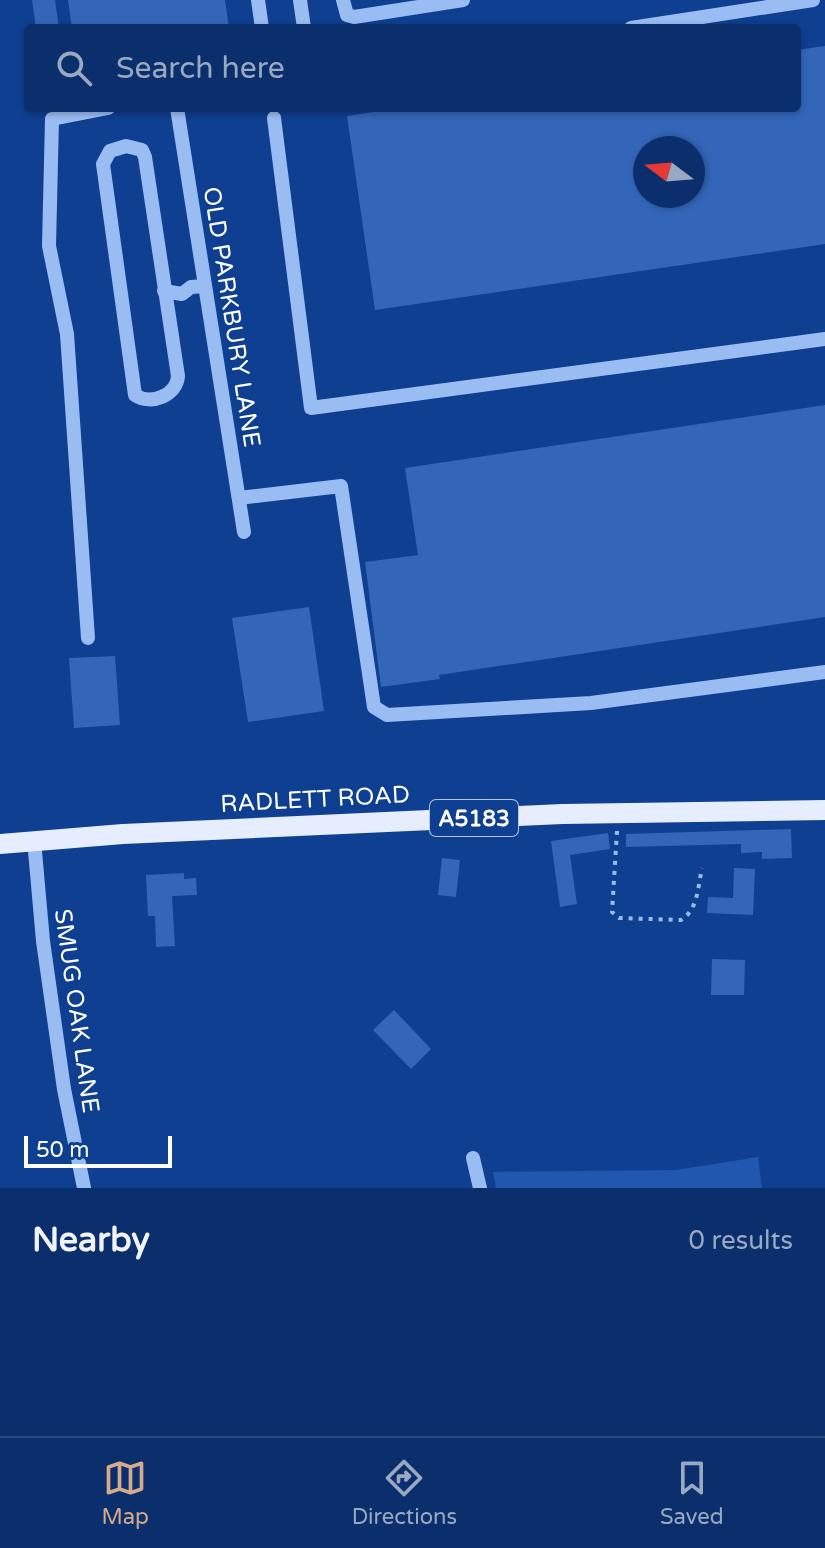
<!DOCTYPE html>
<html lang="en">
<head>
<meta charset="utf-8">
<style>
  body { margin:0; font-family:"Varela Round",sans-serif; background:#193b74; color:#f1f3f6 }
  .compass { position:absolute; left:633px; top:136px; width:72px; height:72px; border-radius:50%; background:#0b2f6c; box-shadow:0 2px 6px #0004; rotate:286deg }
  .scale { position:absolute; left:24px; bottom:20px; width:148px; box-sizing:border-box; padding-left:8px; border:4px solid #fff; border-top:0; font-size:22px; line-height:28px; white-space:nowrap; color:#fff; -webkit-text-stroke:6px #0f3f90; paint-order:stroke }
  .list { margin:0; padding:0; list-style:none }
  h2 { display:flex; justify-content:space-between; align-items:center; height:104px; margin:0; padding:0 32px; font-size:34px }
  h2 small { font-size:26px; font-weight:400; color:#9aa9c2 }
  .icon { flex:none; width:44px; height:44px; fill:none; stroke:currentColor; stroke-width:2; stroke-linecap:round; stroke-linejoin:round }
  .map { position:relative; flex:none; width:825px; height:1188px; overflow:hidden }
  .search { position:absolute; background:#0b2f6c; box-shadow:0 2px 6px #0004; left:24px; right:24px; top:24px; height:88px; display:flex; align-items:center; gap:20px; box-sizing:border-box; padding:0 28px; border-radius:8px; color:#9aa9c2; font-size:30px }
  .sheet { height:248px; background:#0b2f6c }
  nav { display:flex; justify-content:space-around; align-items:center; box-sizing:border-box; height:112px; border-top:2px solid #2b4a7f; background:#0b2f6c; font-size:22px; color:#9aa9c2 }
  nav a { display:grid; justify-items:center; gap:4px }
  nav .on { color:#d6ab8b }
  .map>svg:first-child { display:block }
  .green { fill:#2058b0 }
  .building { fill:#3366b8; fill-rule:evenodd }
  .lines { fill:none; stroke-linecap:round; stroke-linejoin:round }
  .path { stroke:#99bcf3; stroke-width:4; stroke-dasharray:4 6; stroke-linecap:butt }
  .minor { stroke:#99bcf3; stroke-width:14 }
  .major { stroke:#e5edff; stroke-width:20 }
  .labels { text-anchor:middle; stroke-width:6; stroke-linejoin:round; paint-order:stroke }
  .shield { fill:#0f3f90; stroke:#b7c5de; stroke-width:2 }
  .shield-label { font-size:22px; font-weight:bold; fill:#fff }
  .street-label { font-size:24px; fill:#fff; stroke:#0f3f90 }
</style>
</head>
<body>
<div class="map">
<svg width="825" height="1188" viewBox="0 0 825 1188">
  <rect width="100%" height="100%" fill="#0f3f90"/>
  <polygon class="green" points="758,1157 762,1188 496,1188 493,1172 676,1170"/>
  <g class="building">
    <polygon points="32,0 55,0 59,28 36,28"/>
    <polygon points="68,0 225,0 229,28 72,28"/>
    <path d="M825,46v198l-450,66 -28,-194 52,-8h398v-58zM645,148h48v48h-48z"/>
    <polygon points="825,405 825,617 439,675 440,679 381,687 365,562 418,555 405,468"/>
    <polygon points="309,607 324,711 248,722 232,618"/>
    <polygon points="115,656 120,725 74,728 69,658"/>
    <polygon points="791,829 792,858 762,859 762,852 741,853 741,844 626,847 626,834"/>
    <polygon points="608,833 610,849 570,855 577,904 560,907 551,841"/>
    <polygon points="442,858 460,860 456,897 438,895"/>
    <polygon points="734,868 755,869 753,915 707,913 708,897 733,898"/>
    <polygon points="184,873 184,879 196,878 197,895 172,896 175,946 156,947 155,916 148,916 146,875"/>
    <polygon points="712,959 745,960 744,995 711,995"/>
    <polygon points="394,1010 431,1049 411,1069 373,1030"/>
  </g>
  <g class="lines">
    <path class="path" d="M617,831l-5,81 7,6 62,2c17,-10 17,-34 21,-52"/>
    <g class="minor">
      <polyline points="258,0 262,28"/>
      <polyline points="300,0 304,28"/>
      <polyline points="343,0 347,15 354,17 463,0"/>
      <polyline points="631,28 813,0"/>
      <polyline points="177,108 244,532"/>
      <polyline points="274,118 311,408 825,339"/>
      <path d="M126,146l16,4 3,7 33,219c-1,19 -27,30 -43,19l-32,-231 7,-13z"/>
      <polyline points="164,291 182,294 191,287 205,286"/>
      <polyline points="239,498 341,486 374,707 387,715 591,703 825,672"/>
      <polyline points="88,638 67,334 49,246 52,119 108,108"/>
      <polyline points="34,840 43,941 64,1089 84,1188"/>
      <polyline points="473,1158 480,1188"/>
    </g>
    <polyline class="major" points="0,844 123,834 562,814 825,810"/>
  </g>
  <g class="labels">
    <rect class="shield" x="430" y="800" width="88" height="36" rx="6"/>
    <g class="shield-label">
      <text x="474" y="826">A5183</text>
    </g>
    <g class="street-label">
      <text transform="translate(232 317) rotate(81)" y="8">OLD PARKBURY LANE</text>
      <text transform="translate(315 799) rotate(-3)" y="8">RADLETT ROAD</text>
      <text transform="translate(77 1011) rotate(82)" y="8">SMUG OAK LANE</text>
    </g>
  </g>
</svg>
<svg class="compass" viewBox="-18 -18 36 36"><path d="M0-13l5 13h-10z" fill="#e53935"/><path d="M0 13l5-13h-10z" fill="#9aa9c2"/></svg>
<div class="scale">50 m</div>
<div class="search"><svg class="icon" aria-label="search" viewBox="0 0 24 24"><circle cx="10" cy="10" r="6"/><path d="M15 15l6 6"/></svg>Search here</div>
</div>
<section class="sheet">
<h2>Nearby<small>0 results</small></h2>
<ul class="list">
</ul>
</section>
<nav>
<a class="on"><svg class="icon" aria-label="map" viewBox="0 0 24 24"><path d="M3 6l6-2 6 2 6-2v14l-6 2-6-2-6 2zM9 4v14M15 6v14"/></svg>Map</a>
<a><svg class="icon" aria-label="directions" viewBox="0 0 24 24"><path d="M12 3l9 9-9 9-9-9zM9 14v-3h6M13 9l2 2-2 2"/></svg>Directions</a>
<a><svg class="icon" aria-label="saved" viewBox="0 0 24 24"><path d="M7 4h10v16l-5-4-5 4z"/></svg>Saved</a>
</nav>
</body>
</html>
